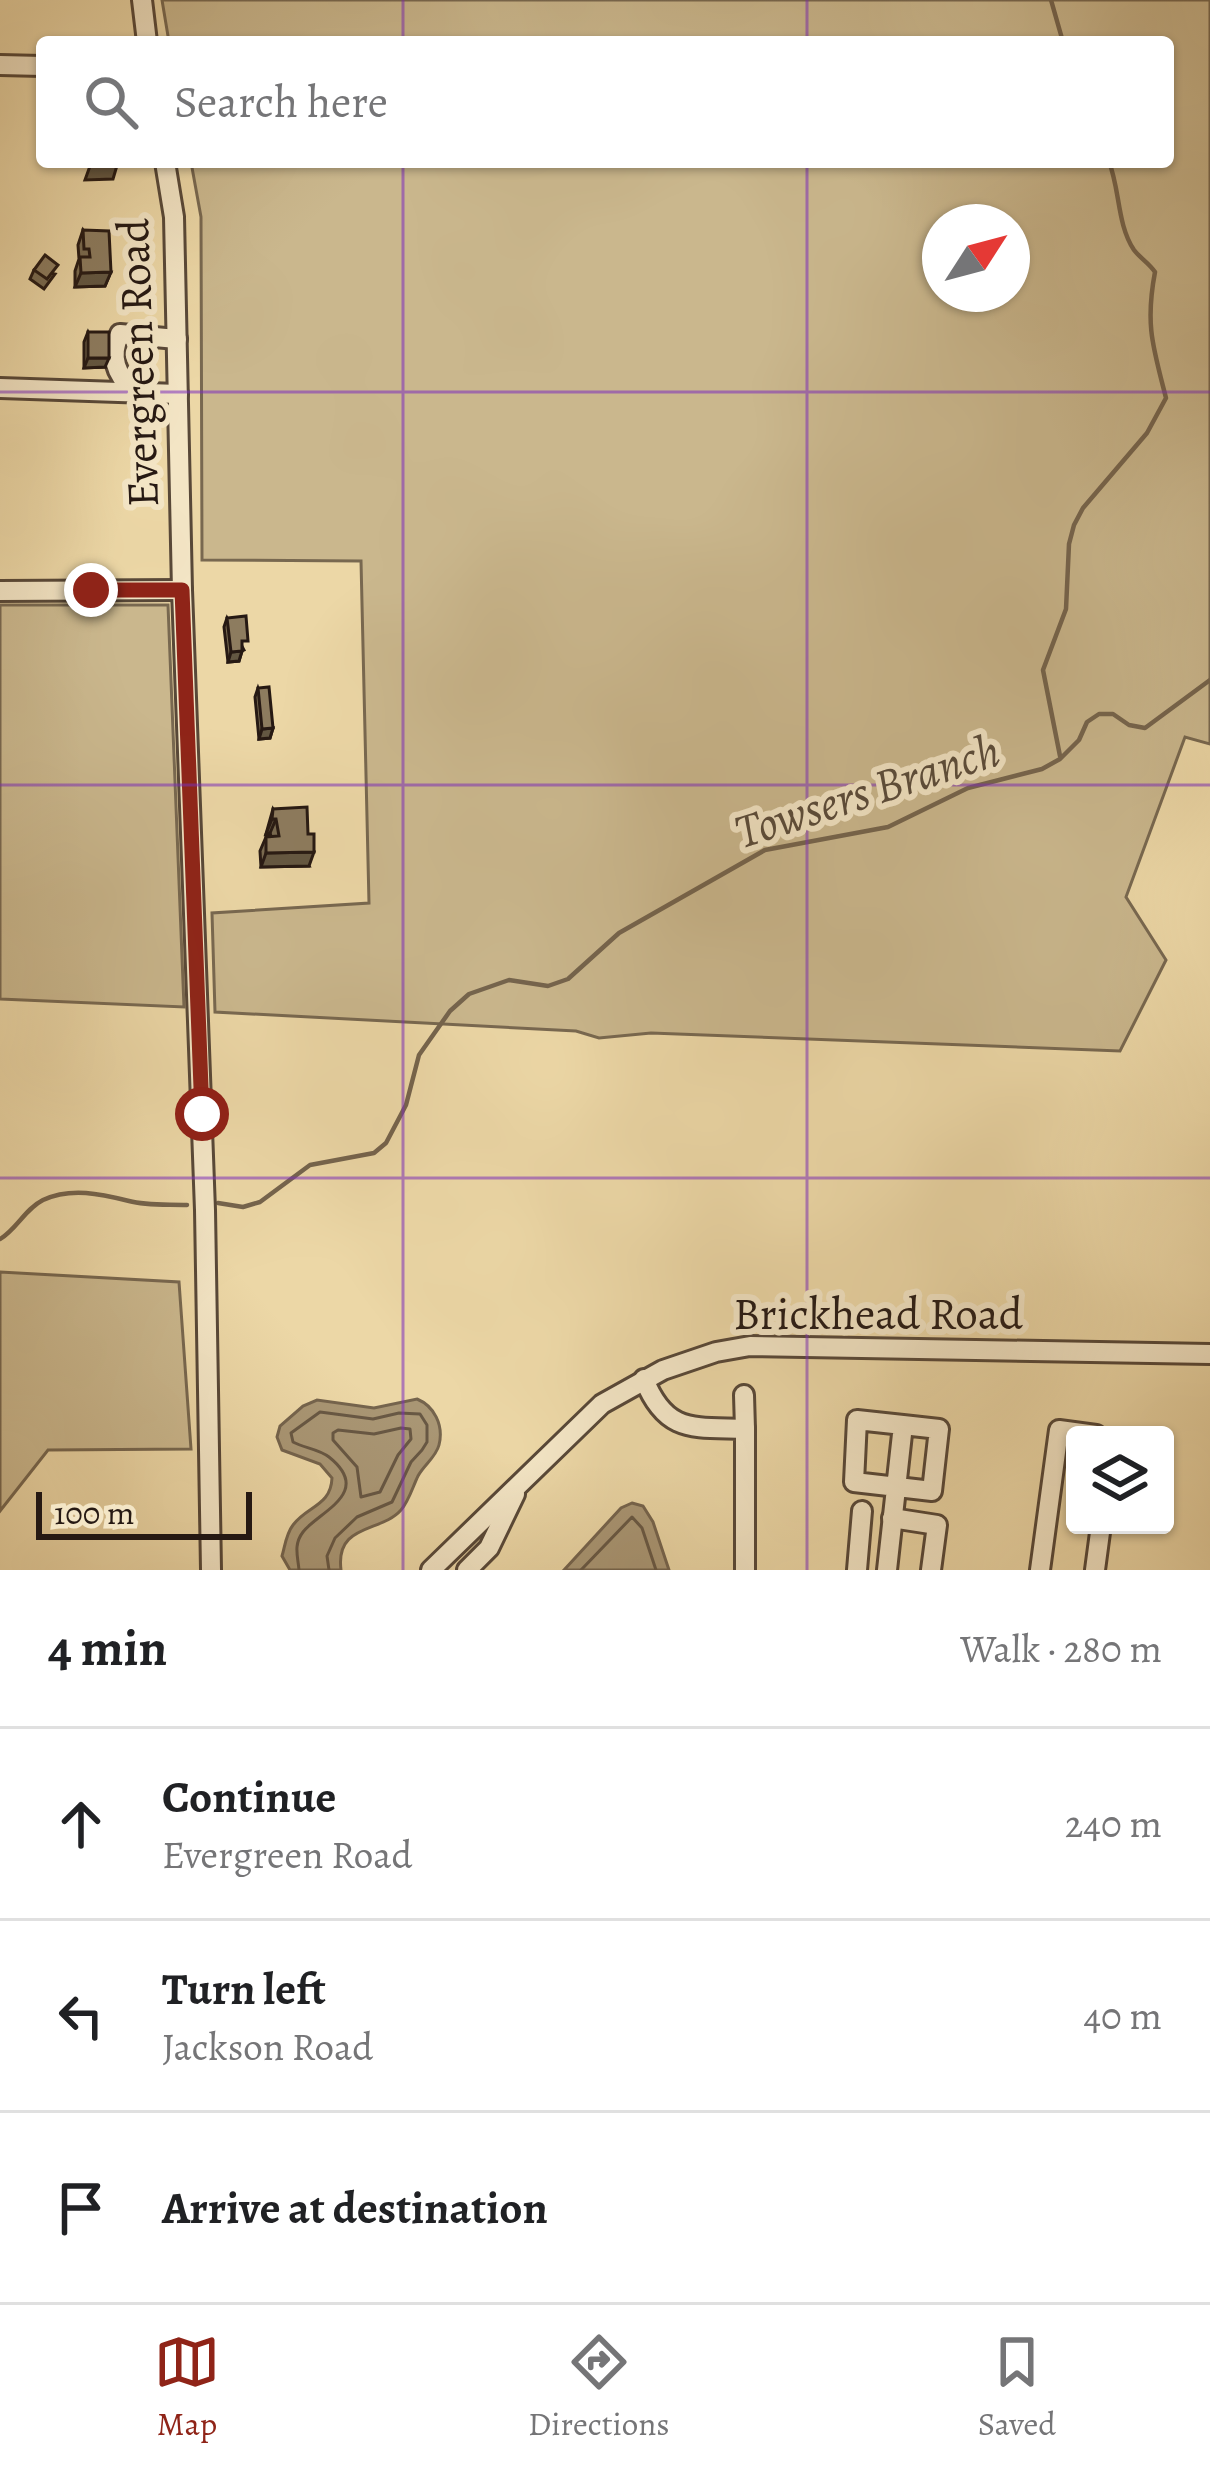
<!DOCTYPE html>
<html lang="en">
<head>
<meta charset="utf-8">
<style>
  body { margin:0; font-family:Alegreya,serif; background:#f6f6f6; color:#202124 }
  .controls { position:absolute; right:36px; bottom:36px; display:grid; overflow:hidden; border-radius:12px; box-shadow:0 3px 9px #0004 }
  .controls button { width:108px; height:108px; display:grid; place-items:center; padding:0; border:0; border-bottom:3px solid #e0e0e0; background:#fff; color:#202124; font:60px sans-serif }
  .compass { position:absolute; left:922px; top:204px; width:108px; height:108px; border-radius:50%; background:#fff; box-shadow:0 3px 9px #0004; rotate:54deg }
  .scale { position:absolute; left:36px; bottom:30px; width:216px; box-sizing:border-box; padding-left:12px; border:6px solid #261913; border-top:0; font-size:33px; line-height:42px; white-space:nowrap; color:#261913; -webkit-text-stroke:9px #f3e5c5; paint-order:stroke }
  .stop { position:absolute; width:36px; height:36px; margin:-27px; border:9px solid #8f2418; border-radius:50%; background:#fff }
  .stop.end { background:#8f2418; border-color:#fff; box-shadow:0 3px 12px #0008 }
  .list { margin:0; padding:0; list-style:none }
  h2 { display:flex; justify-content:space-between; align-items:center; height:156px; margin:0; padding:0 48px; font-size:51px }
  h2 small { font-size:39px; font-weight:400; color:#757577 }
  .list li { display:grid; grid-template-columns:78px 1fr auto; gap:36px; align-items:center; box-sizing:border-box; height:192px; padding:0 48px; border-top:3px solid #e0e0e0 }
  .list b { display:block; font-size:45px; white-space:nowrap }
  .list p { margin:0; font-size:39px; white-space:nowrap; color:#757577 }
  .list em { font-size:39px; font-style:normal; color:#757577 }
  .icon { flex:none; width:66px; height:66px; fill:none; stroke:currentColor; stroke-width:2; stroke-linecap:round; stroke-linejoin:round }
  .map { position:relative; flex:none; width:1210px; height:1570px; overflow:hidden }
  .search { position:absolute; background:#fff; box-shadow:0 3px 9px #0004; left:36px; right:36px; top:36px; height:132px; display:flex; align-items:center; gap:30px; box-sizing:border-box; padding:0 42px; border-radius:12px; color:#757577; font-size:45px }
  .sheet { height:732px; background:#fff }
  nav { display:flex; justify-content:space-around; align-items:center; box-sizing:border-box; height:168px; border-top:3px solid #e0e0e0; background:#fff; font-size:33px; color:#757577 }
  nav a { display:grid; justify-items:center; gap:6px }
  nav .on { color:#8f2418 }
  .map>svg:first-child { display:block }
  .green { fill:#cab78d; stroke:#786850; stroke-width:3; fill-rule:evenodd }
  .water { fill:#a99674; stroke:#75644d; stroke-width:3 }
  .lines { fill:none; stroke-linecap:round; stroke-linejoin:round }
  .shore { stroke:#685844; stroke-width:3 }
  .stream { stroke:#75644d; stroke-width:4.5 }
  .minor-casing { stroke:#584838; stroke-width:24 }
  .minor { stroke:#f3e5c5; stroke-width:18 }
  .wall { fill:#796b52; stroke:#261913; stroke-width:3 }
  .shaded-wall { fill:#635742; stroke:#261913; stroke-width:3 }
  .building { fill:#8d7c5f; stroke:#261913; stroke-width:3 }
  .route { stroke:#8f2418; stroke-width:15 }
  .grid { fill:none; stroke:#7b2cbf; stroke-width:3; stroke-opacity:0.55 }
  .labels { text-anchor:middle; stroke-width:12; stroke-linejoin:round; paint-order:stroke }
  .street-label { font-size:45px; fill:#261913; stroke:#f3e5c5 }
  .water-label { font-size:48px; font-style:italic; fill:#5a4b3a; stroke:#f3e5c5 }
</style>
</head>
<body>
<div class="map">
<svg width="1210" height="1570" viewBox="0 0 1210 1570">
  <rect width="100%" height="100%" fill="#ecd7a6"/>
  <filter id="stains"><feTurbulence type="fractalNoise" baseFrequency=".00167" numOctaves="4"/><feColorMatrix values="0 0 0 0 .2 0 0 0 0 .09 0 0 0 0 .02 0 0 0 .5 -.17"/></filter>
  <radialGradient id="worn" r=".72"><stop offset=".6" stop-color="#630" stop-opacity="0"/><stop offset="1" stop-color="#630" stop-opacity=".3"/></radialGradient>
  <g class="green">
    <path d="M162,0h1048v744l-25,-7 -59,160 40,63 -46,91 -469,-18 -52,5 -23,-7 -361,-19 -3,-99 157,-10 -8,-342 -159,-1 -1,-343 -10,-55h977v-120h-999zM1012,222v72h-72v-72z"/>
    <polygon points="0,605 168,605 184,1007 0,999"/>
    <polygon points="0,1272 179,1282 191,1449 48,1450 0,1511"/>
  </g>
  <g class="water">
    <path d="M417,1399c17,7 27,26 22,46 -3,12 -15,20 -21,31 -5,10 -9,25 -17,34 -20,23 -66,13 -60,60h-51l-8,-14c3,-10 4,-22 11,-31 14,-19 38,-19 39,-47l-12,-14 -38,-14 -5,-13 3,-11 23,-20 14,-6 57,8z"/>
    <polygon points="632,1503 643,1506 653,1522 669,1570 564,1570 621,1508"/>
  </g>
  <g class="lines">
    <g class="shore">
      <polygon points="401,1428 410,1429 411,1439 398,1455 380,1492 361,1497 357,1467 333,1440 333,1433 338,1430 374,1434"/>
      <path d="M299,1570c-1,-13 -6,-25 4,-38 15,-20 71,-39 26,-75 -10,-8 -25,-9 -36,-15l-2,-9 29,-21 53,7 26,-6 21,1 7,11v17l-5,8 -11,12 -19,40 -35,15 -22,21 -8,18 2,14"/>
      <polyline points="581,1570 632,1517 642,1528 656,1570"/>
    </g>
    <g class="stream">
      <polyline points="1051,0 1063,42"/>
      <path d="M1060,756l-17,-86 23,-61 3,-65 5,-19 9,-17 64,-75 19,-35c-13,-51 -21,-73 -11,-126 -6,-9 -15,-14 -21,-22 -17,-25 -14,-61 -25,-88"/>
      <polyline points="218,1203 243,1207 260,1202 310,1165 374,1153 386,1143 406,1105 419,1055 450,1011 469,994 509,980 548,986 568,979 619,933 765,850 888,827 968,788 1042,769 1060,759 1079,740 1087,722 1099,714 1113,714 1129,725 1145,728 1210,680"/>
      <path d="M0,1239c16,-9 25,-30 43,-39 28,-13 58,-6 86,1 18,5 40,3 58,4"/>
    </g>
    <defs>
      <g id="minor">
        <polyline points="142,0 147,42"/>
        <polyline points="0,65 42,66"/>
        <polyline points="165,162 174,217 182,590 205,1210 211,1570"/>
        <polyline points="0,388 178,394"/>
        <path d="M135,393c-18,-17 -27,-36 -15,-59l57,5"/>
        <polyline points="0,591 182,590"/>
        <path d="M644,1379c22,55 49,48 101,50v141"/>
        <polyline points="744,1395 745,1429"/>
        <polyline points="892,1518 937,1525 931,1570"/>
        <polyline points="431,1570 602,1404 663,1370 716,1352 750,1346 1210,1354"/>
        <polyline points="467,1570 489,1548 515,1494"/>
        <polyline points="857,1570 862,1511"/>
        <polyline points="887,1570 903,1425 939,1429 932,1491 854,1482 857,1420 903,1425"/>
        <polyline points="1040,1570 1059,1430 1096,1435"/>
        <polyline points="1095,1570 1101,1525"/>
      </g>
    </defs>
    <use href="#minor" class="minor-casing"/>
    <use href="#minor" class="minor"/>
  </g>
  <g class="wall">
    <polygon points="83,230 111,272 105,286 75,287 75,271 79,259 78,245"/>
    <polygon points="34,270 55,274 44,289 30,279"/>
    <polygon points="88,332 105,367 84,368 84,342"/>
    <polygon points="227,618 244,650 242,651 239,661 228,662 224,627"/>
    <polygon points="258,688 273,728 270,738 259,739 255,697"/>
    <polygon points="273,809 309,866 261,867 260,851 266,837 271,836 270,833 266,834"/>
  </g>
  <g class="shaded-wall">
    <polygon points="118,162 113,179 85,180 90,166"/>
    <polygon points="111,272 105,286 75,287 81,273"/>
    <polygon points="88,358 109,358 105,367 84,368"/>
    <polygon points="242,651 239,661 228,662 231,652"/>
    <polygon points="273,728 270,738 259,739 262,729"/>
    <polygon points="272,819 276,819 270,833 266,834"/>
    <polygon points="314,852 309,866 261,867 266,853"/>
  </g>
  <g class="building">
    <polygon points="91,162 118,162 118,165 90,166"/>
    <polygon points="83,230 109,231 111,272 81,273 80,257 90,257 89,249 84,249"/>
    <polygon points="45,255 58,265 47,279 34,270"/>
    <rect x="88" y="332" width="21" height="26"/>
    <polygon points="246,616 248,641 242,641 242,651 231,652 227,618"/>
    <polygon points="269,687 273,728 262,729 258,688"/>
    <polygon points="307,807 308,834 314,834 314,852 266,853 266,837 279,836 276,819 272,819 273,809"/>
  </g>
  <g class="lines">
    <polyline class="route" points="91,590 182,590 202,1114"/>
  </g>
  <path class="grid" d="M403,0v42M807,0v42M403,162v1408M807,162v1408M0,392h1210M0,785h1210M0,1178h1210"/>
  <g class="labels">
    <g class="street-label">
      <text transform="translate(137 363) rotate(-92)" y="16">Evergreen Road</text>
      <text x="878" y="1329">Brickhead Road</text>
    </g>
    <g class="water-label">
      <text transform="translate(867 790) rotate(-18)" y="17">Towsers Branch</text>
    </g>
  </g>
  <rect width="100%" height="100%" filter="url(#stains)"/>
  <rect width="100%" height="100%" fill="url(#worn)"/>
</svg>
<div class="controls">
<button><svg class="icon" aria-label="layers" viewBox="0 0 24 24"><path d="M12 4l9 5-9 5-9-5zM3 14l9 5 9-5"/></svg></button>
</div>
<svg class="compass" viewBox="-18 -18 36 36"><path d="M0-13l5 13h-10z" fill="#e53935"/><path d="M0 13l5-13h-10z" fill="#757577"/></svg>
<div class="scale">100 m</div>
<div class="stop" style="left:202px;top:1114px"></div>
<div class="stop end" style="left:91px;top:590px"></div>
<div class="search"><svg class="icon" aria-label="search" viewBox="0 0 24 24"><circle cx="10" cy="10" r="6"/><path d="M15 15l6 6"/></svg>Search here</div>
</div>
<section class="sheet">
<h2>4 min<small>Walk · 280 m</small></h2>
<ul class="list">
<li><svg class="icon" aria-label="ahead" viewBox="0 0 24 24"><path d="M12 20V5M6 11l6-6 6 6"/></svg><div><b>Continue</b><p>Evergreen Road</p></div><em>240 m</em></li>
<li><svg class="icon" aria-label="left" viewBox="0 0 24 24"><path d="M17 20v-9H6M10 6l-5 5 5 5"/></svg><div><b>Turn left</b><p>Jackson Road</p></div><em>40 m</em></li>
<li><svg class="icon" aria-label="arrive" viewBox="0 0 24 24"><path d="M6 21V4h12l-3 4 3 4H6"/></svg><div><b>Arrive at destination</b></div></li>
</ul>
</section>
<nav>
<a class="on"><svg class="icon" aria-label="map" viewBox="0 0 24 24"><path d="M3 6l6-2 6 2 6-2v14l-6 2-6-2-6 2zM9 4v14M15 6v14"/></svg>Map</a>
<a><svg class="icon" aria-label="directions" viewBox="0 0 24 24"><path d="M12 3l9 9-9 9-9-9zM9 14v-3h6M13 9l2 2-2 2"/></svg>Directions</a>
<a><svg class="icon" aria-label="saved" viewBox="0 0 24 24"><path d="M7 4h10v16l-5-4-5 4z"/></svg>Saved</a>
</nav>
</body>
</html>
